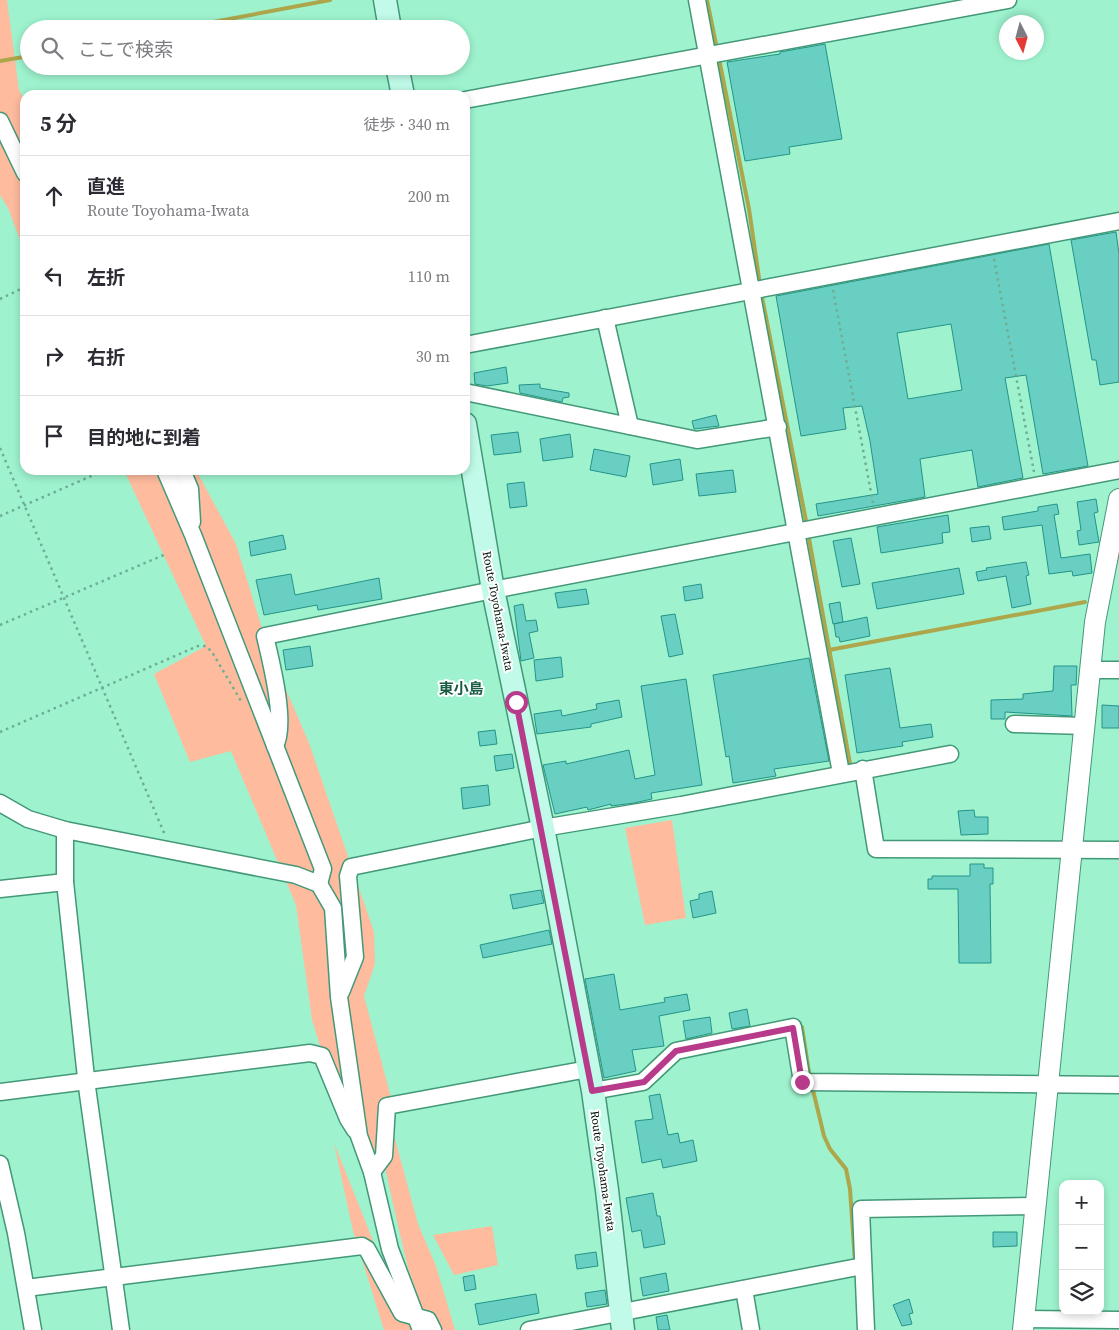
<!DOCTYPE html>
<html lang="ja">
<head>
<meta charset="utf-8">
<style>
  body { margin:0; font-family:"Source Serif 4","Noto Sans JP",serif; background:#f7f7f7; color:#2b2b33 }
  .controls { position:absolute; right:15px; bottom:15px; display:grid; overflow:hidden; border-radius:10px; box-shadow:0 2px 8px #0003 }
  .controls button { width:45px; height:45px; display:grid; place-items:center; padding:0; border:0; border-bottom:1px solid #e1e1e2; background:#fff; color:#2b2b33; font:25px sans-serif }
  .compass { position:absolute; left:999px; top:15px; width:45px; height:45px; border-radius:50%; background:#fff; box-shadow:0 2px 8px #0003; rotate:174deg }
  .stop { position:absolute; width:15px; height:15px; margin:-11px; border:4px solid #b83b8b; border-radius:50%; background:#fff }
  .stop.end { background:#b83b8b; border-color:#fff; box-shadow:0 1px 5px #0008 }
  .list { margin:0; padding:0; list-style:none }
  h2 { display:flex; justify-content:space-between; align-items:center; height:65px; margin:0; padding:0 20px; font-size:21px }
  h2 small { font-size:16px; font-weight:400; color:#7c7c81 }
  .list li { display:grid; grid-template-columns:32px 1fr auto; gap:15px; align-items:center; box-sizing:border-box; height:80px; padding:0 20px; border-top:1px solid #e1e1e2 }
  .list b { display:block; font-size:19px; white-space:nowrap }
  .list p { margin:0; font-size:16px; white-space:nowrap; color:#7c7c81 }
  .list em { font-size:16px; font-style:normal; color:#7c7c81 }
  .icon { flex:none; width:28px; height:28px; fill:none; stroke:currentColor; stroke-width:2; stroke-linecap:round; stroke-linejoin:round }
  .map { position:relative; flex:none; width:1119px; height:1330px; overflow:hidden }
  .search { position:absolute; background:#fff; box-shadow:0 2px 8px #0003; left:20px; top:20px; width:450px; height:55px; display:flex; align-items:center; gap:12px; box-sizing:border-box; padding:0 18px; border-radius:28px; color:#7c7c81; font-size:19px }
  .panel { position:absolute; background:#fff; box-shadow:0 2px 8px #0003; left:20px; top:90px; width:450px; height:385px; border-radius:15px }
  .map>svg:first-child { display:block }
  .green { fill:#febb9e }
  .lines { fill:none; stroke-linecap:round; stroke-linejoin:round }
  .stream { stroke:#ada64a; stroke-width:4 }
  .building { fill:#69cfc3; stroke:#249489; fill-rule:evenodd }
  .minor-casing { stroke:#439877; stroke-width:19 }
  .tertiary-casing { stroke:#439877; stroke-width:22 }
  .secondary-casing { stroke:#439877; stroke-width:25 }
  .path { stroke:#6eaf93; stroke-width:2.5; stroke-dasharray:2.5 4; stroke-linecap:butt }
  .minor { stroke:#fff; stroke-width:16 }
  .tertiary { stroke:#fff; stroke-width:20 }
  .secondary { stroke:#c1fae8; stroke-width:22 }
  .route { stroke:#b83b8b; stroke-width:6 }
  .labels { text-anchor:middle; stroke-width:4; stroke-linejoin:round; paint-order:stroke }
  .street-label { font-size:12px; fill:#00150c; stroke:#fff }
  .quarter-label { font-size:15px; font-weight:bold; fill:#195c44; stroke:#fff }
</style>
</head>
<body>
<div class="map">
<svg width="1119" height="1330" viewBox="0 0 1119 1330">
  <rect width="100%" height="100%" fill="#9ef3ce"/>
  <g class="green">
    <polygon points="0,0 7,0 19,90 25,101 25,253 8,208 0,195"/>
    <polygon points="124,470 196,470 236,544 268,648 309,743 374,932 375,964 364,996 393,1105 381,1170 331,1082 312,1020 296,905 231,751 190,762 154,674 206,646"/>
    <polygon points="672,820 686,918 645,925 625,828"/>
    <polygon points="392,1128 418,1224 436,1266 455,1330 439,1330 424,1313 408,1268 396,1217 384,1163"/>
    <polygon points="334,1143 402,1313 435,1330 384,1330 353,1231"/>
    <polygon points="492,1226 498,1265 454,1275 433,1235"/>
  </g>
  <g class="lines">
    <g class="stream">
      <polyline points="707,0 717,49"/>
      <polyline points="176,29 330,0"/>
      <polyline points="719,59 749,209 760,285"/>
      <polyline points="0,61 29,56"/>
      <polyline points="761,292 807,526"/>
      <polyline points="808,533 851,769"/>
      <polyline points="829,650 1085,602"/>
      <polyline points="802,1027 810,1079"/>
      <polyline points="812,1086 824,1136 830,1149 846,1169 850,1189 855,1262"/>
    </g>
  </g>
  <g class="building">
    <polygon points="825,44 842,139 789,147 790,154 745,161 727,62 780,54 780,52"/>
    <polygon points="1116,232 1119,254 1119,382 1100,385 1096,360 1092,360 1071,240"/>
    <path d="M1049,244l39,222 -45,8 -17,-99 -21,3 18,100 -45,9 -6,-37 -52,9 5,38 -107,19 -2,-12 62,-10 -8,-53 -8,-35 -19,2 3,21 -45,7 -25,-140zM951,324l11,66 -54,9 -11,-66z"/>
    <polygon points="506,367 508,383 487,386 475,384 474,373"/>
    <polygon points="540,384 540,388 569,393 569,397 563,398 562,402 520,393 519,385"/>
    <polygon points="716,415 719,426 694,429 692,421"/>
    <polygon points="518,432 521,452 494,455 491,435"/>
    <polygon points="570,434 573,457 543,461 540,439"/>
    <polygon points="594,449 630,456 626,477 590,470"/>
    <polygon points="680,459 683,480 653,485 650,464"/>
    <polygon points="733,470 736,492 699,496 696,474"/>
    <polygon points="524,482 527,506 510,508 507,484"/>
    <polygon points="1096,499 1098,512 1094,513 1099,542 1079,545 1077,531 1081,530 1077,502"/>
    <polygon points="1057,504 1059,514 1054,515 1061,558 1090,554 1092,573 1073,576 1072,571 1049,574 1042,525 1004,530 1002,517 1038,511 1038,507"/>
    <polygon points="948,515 950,532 942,533 943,543 881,553 877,527"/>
    <polygon points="989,526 991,539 972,542 970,528"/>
    <polygon points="283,535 286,549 251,556 249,542"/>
    <polygon points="851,538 860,584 842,587 833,541"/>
    <polygon points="1026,562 1029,575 1026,576 1031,604 1012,608 1006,576 978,581 976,572 987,570 986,568"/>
    <polygon points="959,568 964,594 877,609 872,583"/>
    <polygon points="291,574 295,595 379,578 382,599 318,610 317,605 264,615 256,580"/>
    <polygon points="701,584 703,598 685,601 683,587"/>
    <polygon points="586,589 589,604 558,608 555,593"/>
    <polygon points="840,602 843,622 833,624 829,604"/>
    <polygon points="523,604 526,621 536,620 538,631 529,633 534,658 521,661 514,606"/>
    <polygon points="675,614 683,654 669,657 661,616"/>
    <polygon points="867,617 870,636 840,642 839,637 836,637 834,624"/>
    <polygon points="310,646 313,666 286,670 283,650"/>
    <polygon points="561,657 563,677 536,681 534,660"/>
    <polygon points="809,658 829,761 774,769 776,776 733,783 729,756 726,757 713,675"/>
    <polygon points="1054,666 1077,666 1076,685 1071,685 1072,716 1005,712 1005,719 991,719 991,700 1023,699 1023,694 1053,691"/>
    <polygon points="890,668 900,728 931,724 933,737 902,742 903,746 857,753 845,675"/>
    <polygon points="686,679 702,785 651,793 652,799 634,803 611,806 611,804 588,810 587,807 555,814 543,765 566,761 566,764 629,750 635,779 655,775 641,686"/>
    <polygon points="619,700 622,717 591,724 591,727 537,734 534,714 561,710 562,716 597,709 596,704"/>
    <polygon points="1102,705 1119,706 1119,728 1102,728"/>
    <polygon points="495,730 497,744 480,746 478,732"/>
    <polygon points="512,754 514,768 496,771 494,756"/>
    <polygon points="488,785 490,805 463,809 461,788"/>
    <polygon points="974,810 975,817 988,817 988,834 961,835 958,811"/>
    <polygon points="970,864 984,864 984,868 993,868 993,884 990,884 991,963 959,963 958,889 928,889 928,879 932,879 932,876 970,876"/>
    <polygon points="541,890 544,903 513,909 510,895"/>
    <polygon points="712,891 716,913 693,918 690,901 699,899 699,894"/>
    <polygon points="549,930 552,944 483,958 480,945"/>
    <polygon points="614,974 620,1010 665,1002 664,998 687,994 690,1010 659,1016 664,1046 632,1050 636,1071 604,1078 585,979"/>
    <polygon points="747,1009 750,1026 732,1029 729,1013"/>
    <polygon points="710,1017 712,1033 686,1039 683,1021"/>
    <polygon points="660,1094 668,1135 678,1133 680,1143 693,1140 697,1161 663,1168 661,1159 642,1163 635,1121 653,1119 649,1096"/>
    <polygon points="653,1193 657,1216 660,1216 665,1244 644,1248 641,1230 632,1232 626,1198"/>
    <polygon points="993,1232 1017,1232 1017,1246 993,1247"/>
    <polygon points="596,1252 598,1266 577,1269 575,1255"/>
    <polygon points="666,1273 669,1291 643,1296 640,1278"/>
    <polygon points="474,1275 476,1289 465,1291 463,1277"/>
    <polygon points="605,1290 607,1304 587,1307 585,1293"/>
    <polygon points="536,1294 539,1313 479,1325 475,1304"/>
    <polygon points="909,1299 913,1313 909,1314 912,1324 902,1326 893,1305"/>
    <polygon points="667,1315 670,1330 658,1330 656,1317"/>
  </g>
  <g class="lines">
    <defs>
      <g id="minor">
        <polyline points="697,0 841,773"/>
        <polyline points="465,100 1008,0"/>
        <polyline points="0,121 25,173"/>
        <polyline points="605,318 630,426"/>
        <polyline points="465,345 1119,221"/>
        <polyline points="465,392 697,440 778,427"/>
        <polyline points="165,470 193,535 323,869 319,884"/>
        <polyline points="182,470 190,489 192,522"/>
        <polyline points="1090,670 1119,670"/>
        <polyline points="1014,724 1085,726"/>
        <path d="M275,746c12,-23 -4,-84 -10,-110l228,-46 626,-120"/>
        <polyline points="863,769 876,849 1119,850"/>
        <polyline points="0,803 28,819 65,830 296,875 319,884 333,908 339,997 359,1136 372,1172 390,1249 421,1330"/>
        <polyline points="65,830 65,882 87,1087 121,1330"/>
        <polyline points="0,889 65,882"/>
        <polyline points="341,992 355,957 348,876 351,867 543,828 681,805 950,754"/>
        <polyline points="593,1091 643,1082 676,1051 793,1027 802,1082 1119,1085"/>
        <polyline points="0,1092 310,1053 322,1056 348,1119 355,1130"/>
        <polyline points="0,1164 16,1233 33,1330"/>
        <polyline points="372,1172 384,1156 387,1106 588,1069"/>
        <polyline points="26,1288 362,1246 367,1249 402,1313 428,1320 433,1330"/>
        <polyline points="744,1289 751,1330"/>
        <polyline points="1024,1319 1119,1320"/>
        <polyline points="529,1330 863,1266"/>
        <polyline points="866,1330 861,1209 1035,1206"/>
      </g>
      <polyline id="tertiary" points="1023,1330 1095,622 1119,499"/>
      <g id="secondary">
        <polyline points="385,0 390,29"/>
        <polyline points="397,66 403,95"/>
        <polyline points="465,424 493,590 543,828 593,1091 607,1190 623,1330"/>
      </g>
    </defs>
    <use href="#minor" class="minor-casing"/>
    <use href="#tertiary" class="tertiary-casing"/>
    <use href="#secondary" class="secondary-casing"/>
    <g class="path">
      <polyline points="994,259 1034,472"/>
      <polyline points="833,290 873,503"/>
      <polyline points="0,299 25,287"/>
      <polyline points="0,448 165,835"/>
      <polyline points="0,516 105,470"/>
      <polyline points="0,625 166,554"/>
      <polyline points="0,732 198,646 206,646 212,652 241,701"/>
    </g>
    <use href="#minor" class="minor"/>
    <use href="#tertiary" class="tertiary"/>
    <use href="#secondary" class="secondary"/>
  </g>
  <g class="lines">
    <polyline class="route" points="516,702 592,1091 644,1082 676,1051 793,1028 802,1082"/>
  </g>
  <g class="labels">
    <g class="street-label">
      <text transform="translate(498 611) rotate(79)" y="4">Route Toyohama-Iwata</text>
      <text transform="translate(603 1171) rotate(82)" y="4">Route Toyohama-Iwata</text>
    </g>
    <g class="quarter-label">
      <text x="461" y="694">東小島</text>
    </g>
  </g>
</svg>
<div class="controls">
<button>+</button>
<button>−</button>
<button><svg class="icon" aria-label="layers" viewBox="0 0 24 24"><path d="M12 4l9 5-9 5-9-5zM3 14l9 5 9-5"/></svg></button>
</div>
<svg class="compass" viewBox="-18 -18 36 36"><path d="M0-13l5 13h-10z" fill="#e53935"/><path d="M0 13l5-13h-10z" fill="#7c7c81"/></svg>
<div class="stop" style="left:516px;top:702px"></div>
<div class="stop end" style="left:802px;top:1082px"></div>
<div class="search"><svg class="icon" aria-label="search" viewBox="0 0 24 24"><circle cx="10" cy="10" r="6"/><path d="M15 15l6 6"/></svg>ここで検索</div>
<section class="panel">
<h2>5 分<small>徒歩 · 340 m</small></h2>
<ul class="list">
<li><svg class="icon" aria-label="ahead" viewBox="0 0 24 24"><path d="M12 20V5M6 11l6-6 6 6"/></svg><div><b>直進</b><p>Route Toyohama-Iwata</p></div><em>200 m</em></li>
<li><svg class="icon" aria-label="left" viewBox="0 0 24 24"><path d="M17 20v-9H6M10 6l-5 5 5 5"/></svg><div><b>左折</b></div><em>110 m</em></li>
<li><svg class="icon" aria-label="right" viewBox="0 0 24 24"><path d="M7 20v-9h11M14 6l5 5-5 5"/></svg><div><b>右折</b></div><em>30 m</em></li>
<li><svg class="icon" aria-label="arrive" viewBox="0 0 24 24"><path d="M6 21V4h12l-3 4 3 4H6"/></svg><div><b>目的地に到着</b></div></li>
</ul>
</section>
</div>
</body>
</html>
